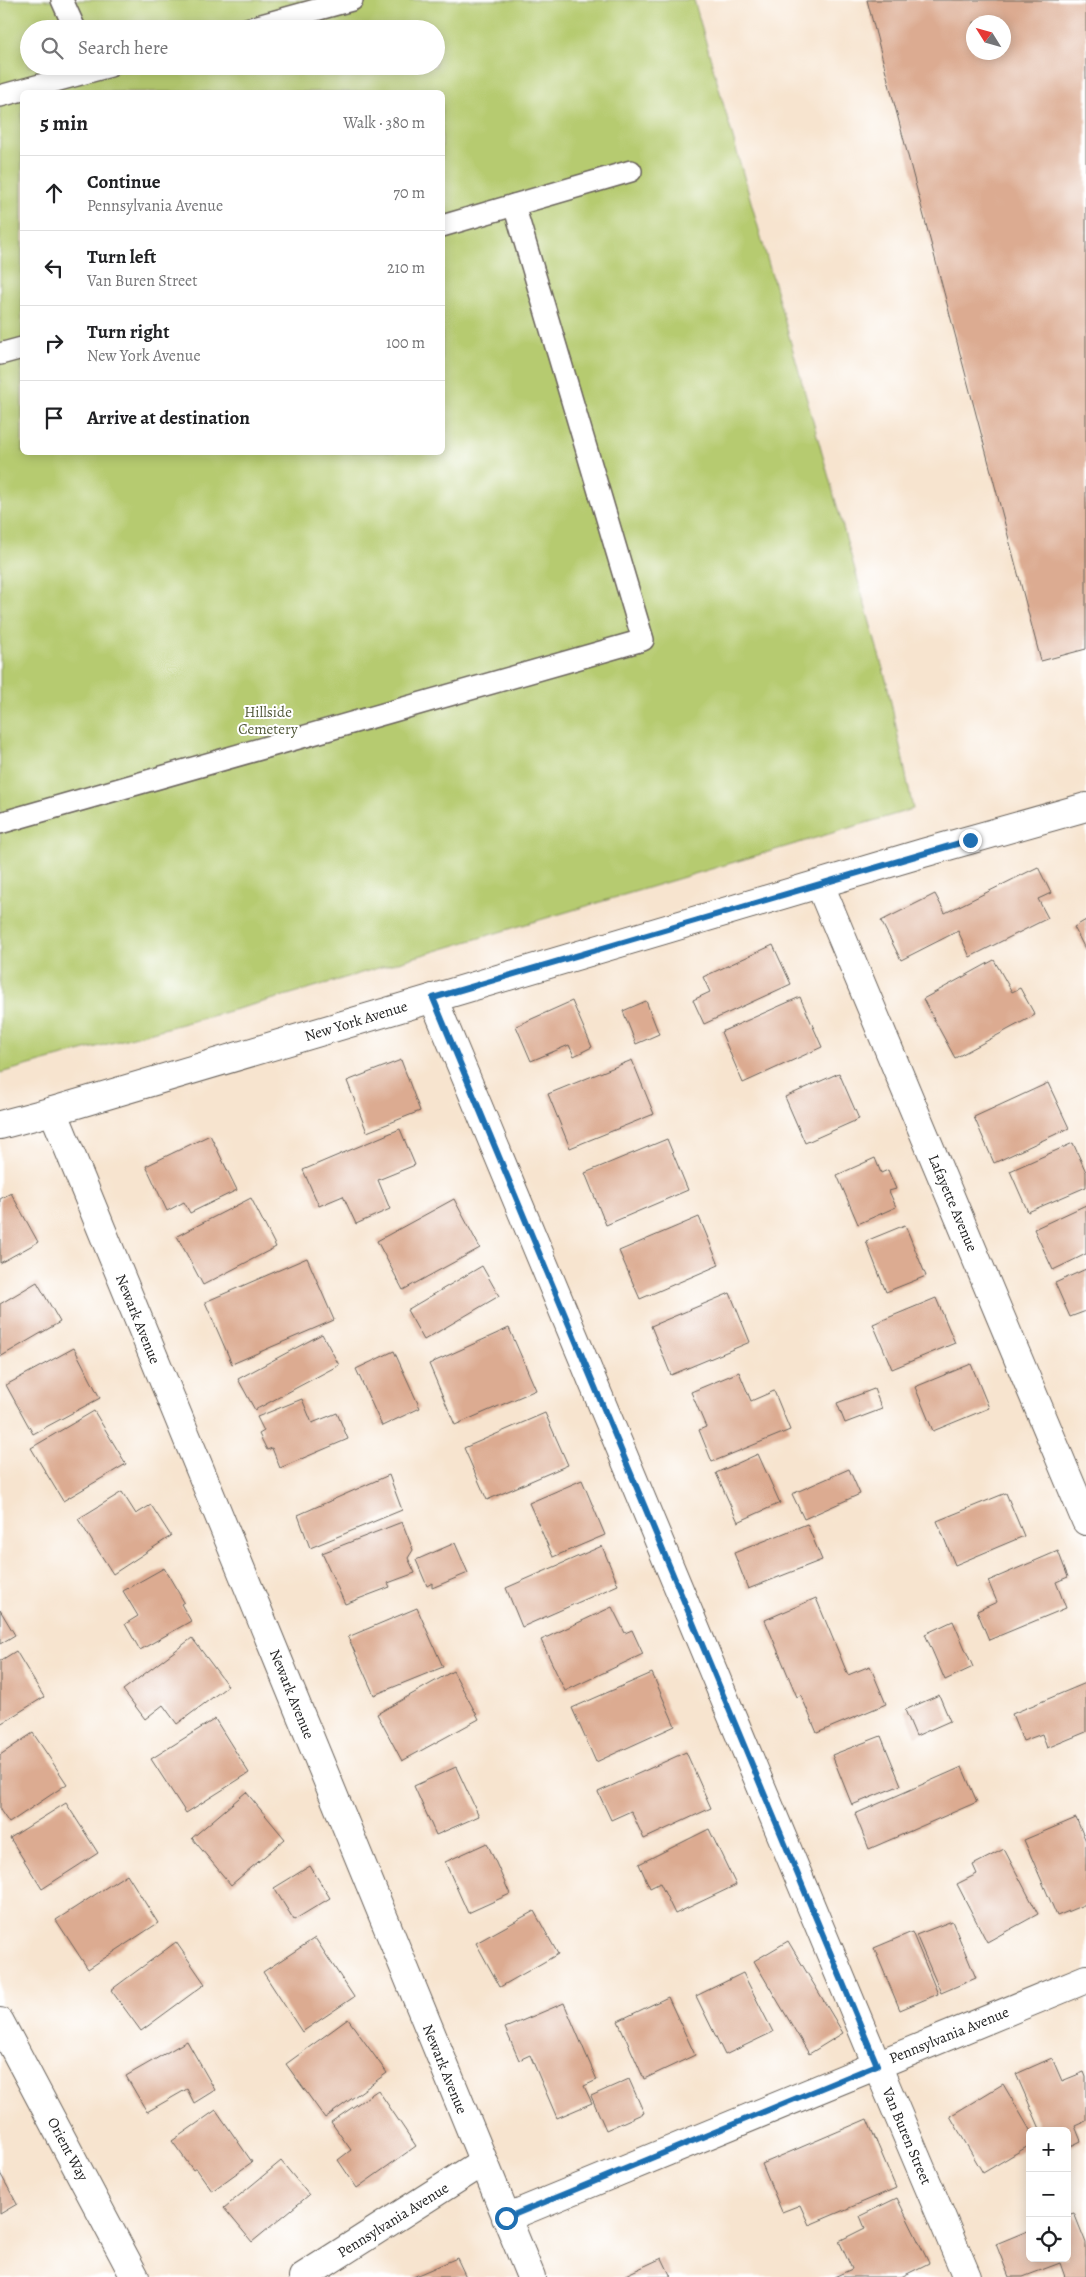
<!DOCTYPE html>
<html lang="en">
<head>
<meta charset="utf-8">
<style>
  body { margin:0; font-family:Alegreya,serif; background:#f2f2f2; color:#202124 }
  .controls { position:absolute; right:15px; bottom:15px; display:grid; overflow:hidden; border-radius:8px; box-shadow:0 2px 12px #0003 }
  .controls button { width:45px; height:45px; display:grid; place-items:center; padding:0; border:0; border-bottom:1px solid #e0e0e0; background:#fff; color:#202124; font:25px sans-serif }
  .compass { position:absolute; left:966px; top:15px; width:45px; height:45px; border-radius:50%; background:#fff; box-shadow:0 2px 12px #0003; rotate:307deg }
  .stop { position:absolute; width:15px; height:15px; margin:-11px; border:4px solid #1f6fb2; border-radius:50%; background:#fff }
  .stop.end { background:#1f6fb2; border-color:#fff; box-shadow:0 1px 5px #0008 }
  .list { margin:0; padding:0; list-style:none }
  h2 { display:flex; justify-content:space-between; align-items:center; height:65px; margin:0; padding:0 20px; font-size:21px }
  h2 small { font-size:16px; font-weight:400; color:#757577 }
  .list li { display:grid; grid-template-columns:32px 1fr auto; gap:15px; align-items:center; box-sizing:border-box; height:75px; padding:0 20px; border-top:1px solid #e0e0e0 }
  .list b { display:block; font-size:19px; white-space:nowrap }
  .list p { margin:0; font-size:16px; white-space:nowrap; color:#757577 }
  .list em { font-size:16px; font-style:normal; color:#757577 }
  .icon { flex:none; width:28px; height:28px; fill:none; stroke:currentColor; stroke-width:2; stroke-linecap:round; stroke-linejoin:round }
  .map { position:relative; flex:none; width:1086px; height:2277px; overflow:hidden }
  .search { position:absolute; background:#fff; box-shadow:0 2px 12px #0003; left:20px; top:20px; width:425px; height:55px; display:flex; align-items:center; gap:12px; box-sizing:border-box; padding:0 18px; border-radius:28px; color:#757577; font-size:19px }
  .panel { position:absolute; background:#fff; box-shadow:0 2px 12px #0003; left:20px; top:90px; width:425px; height:365px; border-radius:8px }
  .map>svg:first-child { display:block }
  .green { fill:#b6cb6f; stroke:#697446; fill-rule:evenodd }
  .building { fill:#dcab91; fill-rule:evenodd }
  .lines { fill:none; stroke-linecap:round; stroke-linejoin:round }
  .service-casing { stroke:#69625b; stroke-width:24 }
  .minor-casing { stroke:#69625b; stroke-width:30 }
  .tertiary-casing { stroke:#69625b; stroke-width:30 }
  .service { stroke:#fff; stroke-width:21 }
  .minor { stroke:#fff; stroke-width:28 }
  .tertiary { stroke:#fff; stroke-width:28 }
  .route { stroke:#1f6fb2; stroke-width:6 }
  .labels { text-anchor:middle; stroke-width:4; stroke-linejoin:round; paint-order:stroke }
  .park-label { font-size:15px; fill:#525939; stroke:#fff }
  .street-label { font-size:15px; fill:#1c1c1c; stroke:#fff }
</style>
</head>
<body>
<div class="map">
<svg width="1086" height="2277" viewBox="0 0 1086 2277">
  <rect width="100%" height="100%" fill="#fff"/>
  <filter id="ink" filterUnits="userSpaceOnUse"><feTurbulence type="fractalNoise" baseFrequency=".02" numOctaves="2"/><feDisplacementMap in="SourceGraphic" scale="10" xChannelSelector="R" yChannelSelector="G"/><feConvolveMatrix kernelMatrix="1 2 1 2 8 2 1 2 1" color-interpolation-filters="sRGB"/></filter>
  <filter id="wash" filterUnits="userSpaceOnUse"><feTurbulence type="fractalNoise" baseFrequency=".0096" numOctaves="4" result="noise"/><feDisplacementMap in="SourceGraphic" scale="20" xChannelSelector="R" yChannelSelector="G"/><feGaussianBlur stdDeviation="1.12" result="paint"/><feColorMatrix in="noise" values="0 0 0 0 0 0 0 0 0 0 0 0 0 0 0 0 0 1.4 0 .05"/><feComposite in="paint" operator="in"/></filter>
  <g filter="url(#wash)">
    <rect width="100%" height="100%" fill="#f7e4cf"/>
    <path class="green" d="M0,0h694l193,683 26,126 -639,190 -274,74zM29,29h407v37h-407zM22,92h420v360h-420z"/>
    <g id="blocks">
      <g class="building">
        <path d="M867,0h219v649l-45,12zM974,22h30v30h-30z"/>
        <polygon points="1038,867 1051,893 1038,899 1048,918 970,957 958,931 901,960 881,921 935,894 945,913"/>
        <polygon points="1086,920 1086,951 1074,927"/>
        <polygon points="773,945 791,984 704,1024 693,1000 710,992 703,977"/>
        <polygon points="994,960 1012,992 1020,988 1035,1015 955,1058 923,999"/>
        <polygon points="800,997 822,1047 743,1083 721,1032"/>
        <polygon points="572,1001 592,1047 574,1056 569,1045 531,1061 516,1026"/>
        <polygon points="646,1001 659,1034 636,1044 623,1011"/>
        <polygon points="401,1060 420,1111 367,1132 347,1081"/>
        <polygon points="632,1060 654,1114 570,1148 548,1094"/>
        <polygon points="839,1073 859,1119 805,1143 785,1097"/>
        <polygon points="1048,1083 1069,1128 994,1163 974,1117"/>
        <polygon points="400,1129 415,1165 378,1180 390,1209 356,1224 343,1196 319,1206 303,1170"/>
        <polygon points="210,1135 237,1190 190,1213 184,1202 167,1211 146,1166"/>
        <polygon points="667,1139 688,1190 606,1225 585,1173"/>
        <polygon points="1073,1143 1086,1172 1086,1187 1028,1212 1010,1171"/>
        <polygon points="875,1158 881,1173 888,1170 896,1189 889,1191 896,1207 858,1224 837,1175"/>
        <polygon points="11,1193 38,1242 0,1263 0,1199"/>
        <polygon points="251,1198 276,1247 203,1285 177,1236"/>
        <polygon points="454,1199 480,1248 403,1290 377,1241"/>
        <polygon points="1086,1205 1086,1254 1053,1270 1034,1229"/>
        <polygon points="699,1217 719,1265 640,1299 619,1251"/>
        <polygon points="905,1225 926,1276 886,1292 866,1241"/>
        <polygon points="307,1258 334,1320 232,1364 205,1302"/>
        <polygon points="482,1266 499,1296 424,1340 407,1310"/>
        <polygon points="1086,1269 1086,1311 1070,1317 1055,1283"/>
        <polygon points="37,1282 60,1322 0,1357 0,1304"/>
        <polygon points="730,1293 750,1342 671,1375 651,1326"/>
        <polygon points="936,1298 955,1343 892,1369 873,1324"/>
        <polygon points="509,1328 536,1390 455,1425 429,1364"/>
        <polygon points="322,1334 339,1365 255,1410 238,1379"/>
        <polygon points="74,1348 100,1398 33,1434 6,1385"/>
        <polygon points="394,1351 420,1408 382,1426 356,1369"/>
        <polygon points="971,1364 989,1408 933,1431 915,1387"/>
        <polygon points="739,1372 751,1401 774,1391 790,1430 712,1462 699,1430 706,1427 691,1392"/>
        <polygon points="874,1389 882,1409 845,1423 837,1403"/>
        <polygon points="302,1399 312,1423 337,1413 348,1439 280,1468 272,1448 267,1450 259,1434 264,1431 257,1417"/>
        <polygon points="94,1411 126,1464 63,1501 31,1448"/>
        <polygon points="545,1413 568,1465 487,1500 464,1448"/>
        <polygon points="758,1454 780,1503 738,1522 716,1473"/>
        <polygon points="849,1469 860,1494 804,1519 792,1494"/>
        <polygon points="389,1475 402,1510 310,1548 298,1515"/>
        <polygon points="582,1480 605,1535 553,1557 529,1503"/>
        <polygon points="122,1492 136,1514 151,1505 171,1536 113,1574 78,1519"/>
        <polygon points="1006,1493 1024,1536 955,1565 937,1521"/>
        <polygon points="402,1522 413,1550 408,1558 415,1573 388,1583 390,1587 345,1604 322,1553"/>
        <polygon points="807,1524 822,1560 748,1589 734,1553"/>
        <polygon points="455,1543 468,1573 432,1588 432,1583 427,1586 416,1560"/>
        <polygon points="602,1546 618,1585 522,1627 506,1588"/>
        <polygon points="1058,1551 1068,1577 1056,1582 1066,1608 989,1640 977,1611 997,1602 988,1581"/>
        <polygon points="164,1568 184,1602 181,1604 191,1621 140,1650 125,1624 138,1616 123,1591"/>
        <polygon points="816,1598 848,1675 870,1666 886,1704 817,1733 801,1695 797,1697 765,1620"/>
        <polygon points="612,1607 625,1633 632,1630 643,1654 565,1691 541,1640"/>
        <polygon points="417,1608 443,1667 374,1695 348,1637"/>
        <polygon points="0,1610 15,1635 0,1644"/>
        <polygon points="953,1621 973,1667 945,1680 925,1634"/>
        <polygon points="192,1638 228,1686 177,1724 163,1705 145,1719 123,1690"/>
        <polygon points="16,1651 44,1697 0,1724 0,1661"/>
        <polygon points="453,1671 479,1719 402,1761 377,1714"/>
        <polygon points="652,1673 675,1726 596,1762 572,1708"/>
        <polygon points="1086,1683 1086,1732 1047,1748 1042,1734 1023,1741 1012,1714"/>
        <polygon points="939,1695 950,1721 916,1736 905,1710"/>
        <polygon points="215,1719 249,1773 186,1813 151,1759"/>
        <polygon points="33,1733 67,1784 9,1823 0,1810 0,1755"/>
        <polygon points="881,1736 901,1785 852,1805 832,1755"/>
        <polygon points="686,1752 711,1808 644,1839 631,1811 611,1820 598,1792"/>
        <polygon points="456,1767 479,1816 436,1835 414,1786"/>
        <polygon points="962,1767 977,1802 869,1849 855,1814"/>
        <polygon points="246,1792 285,1839 231,1885 192,1838"/>
        <polygon points="66,1803 98,1853 42,1889 10,1838"/>
        <polygon points="1076,1818 1086,1841 1086,1904 1057,1916 1024,1840"/>
        <polygon points="709,1829 736,1885 675,1914 660,1883 650,1888 639,1864"/>
        <polygon points="487,1843 510,1894 468,1913 445,1862"/>
        <polygon points="1004,1849 1038,1914 987,1942 957,1884 977,1874 973,1865"/>
        <polygon points="310,1866 330,1898 294,1920 274,1888"/>
        <polygon points="127,1874 158,1923 88,1969 56,1920"/>
        <polygon points="534,1911 558,1954 500,1987 476,1943"/>
        <polygon points="952,1921 976,1978 941,1993 916,1935"/>
        <polygon points="912,1932 938,1994 900,2010 874,1948"/>
        <polygon points="315,1938 354,1997 302,2032 263,1972"/>
        <polygon points="788,1941 843,2033 809,2054 754,1961"/>
        <polygon points="176,1942 205,1984 141,2031 111,1990"/>
        <polygon points="743,1973 773,2032 725,2055 696,1996"/>
        <polygon points="668,1997 695,2055 644,2079 618,2021"/>
        <polygon points="564,2003 597,2080 584,2086 592,2103 557,2118 530,2055 519,2060 505,2028"/>
        <polygon points="348,2019 387,2073 325,2118 286,2064"/>
        <polygon points="187,2041 215,2090 194,2103 187,2089 147,2112 126,2076"/>
        <polygon points="1052,2058 1062,2081 1084,2072 1086,2077 1086,2121 1075,2126 1081,2141 1067,2148 1067,2131 1041,2131 1016,2074"/>
        <polygon points="629,2079 644,2113 606,2130 591,2096"/>
        <polygon points="1003,2084 1030,2130 1030,2145 983,2173 950,2116"/>
        <polygon points="378,2090 416,2146 357,2188 338,2160 351,2150 331,2122"/>
        <polygon points="216,2110 252,2162 212,2191 196,2168 193,2170 172,2141"/>
        <polygon points="867,2119 896,2188 809,2225 800,2205 782,2212 762,2164"/>
        <polygon points="281,2161 309,2195 252,2242 224,2208"/>
        <polygon points="0,2173 17,2204 0,2214"/>
        <polygon points="897,2198 929,2263 901,2277 834,2277 852,2269 839,2241 865,2228 860,2216"/>
        <polygon points="1074,2213 1086,2243 1086,2277 1065,2277 1060,2263 1023,2277 1009,2277 996,2244 1030,2230 1030,2258 1067,2258 1067,2215"/>
        <polygon points="457,2258 466,2277 413,2277"/>
        <polygon points="662,2258 671,2277 621,2277"/>
      </g>
    </g>
  </g>
  <g filter="url(#ink)">
    <use href="#blocks" fill-opacity="0" stroke="#69625b" stroke-width="1"/>
    <g class="lines">
      <defs>
        <g id="service">
          <polyline points="62,0 75,29"/>
          <polyline points="247,29 352,0"/>
          <polyline points="0,96 110,66"/>
          <polyline points="442,226 631,171"/>
          <polyline points="0,354 22,348"/>
          <polyline points="0,823 643,640 514,205"/>
        </g>
        <g id="minor">
          <polyline points="820,885 1086,1521"/>
          <polyline points="433,998 877,2065 967,2277"/>
          <polyline points="53,1111 531,2277"/>
          <polyline points="0,1125 53,1111 923,853 1086,807"/>
          <polyline points="506,2218 1086,1979"/>
          <polyline points="303,2277 483,2162"/>
        </g>
        <polyline id="tertiary" points="0,2022 135,2277"/>
      </defs>
      <use href="#service" class="service-casing"/>
      <use href="#minor" class="minor-casing"/>
      <use href="#tertiary" class="tertiary-casing"/>
      <use href="#service" class="service"/>
      <use href="#minor" class="minor"/>
      <use href="#tertiary" class="tertiary"/>
    </g>
  </g>
  <g class="lines" filter="url(#ink)">
    <polyline class="route" points="506,2218 877,2065 433,998 970,840"/>
  </g>
  <g class="labels">
    <g class="park-label">
      <text x="268" y="717">Hillside<tspan x="268" dy="17">Cemetery</tspan></text>
    </g>
    <g class="street-label">
      <text transform="translate(356 1021) rotate(-17)" y="5">New York Avenue</text>
      <text transform="translate(953 1203) rotate(67)" y="5">Lafayette Avenue</text>
      <text transform="translate(138 1319) rotate(68)" y="5">Newark Avenue</text>
      <text transform="translate(292 1694) rotate(68)" y="5">Newark Avenue</text>
      <text transform="translate(949 2035) rotate(-22)" y="5">Pennsylvania Avenue</text>
      <text transform="translate(445 2069) rotate(68)" y="5">Newark Avenue</text>
      <text transform="translate(907 2136) rotate(67)" y="5">Van Buren Street</text>
      <text transform="translate(68 2149) rotate(62)" y="5">Orient Way</text>
      <text transform="translate(393 2220) rotate(-32)" y="5">Pennsylvania Avenue</text>
    </g>
  </g>
</svg>
<div class="controls">
<button>+</button>
<button>−</button>
<button><svg class="icon" aria-label="locate" viewBox="0 0 24 24"><circle cx="12" cy="12" r="6"/><path d="M12 2v4M12 18v4M2 12h4M18 12h4"/></svg></button>
</div>
<svg class="compass" viewBox="-18 -18 36 36"><path d="M0-13l5 13h-10z" fill="#e53935"/><path d="M0 13l5-13h-10z" fill="#757577"/></svg>
<div class="stop" style="left:506px;top:2218px"></div>
<div class="stop end" style="left:970px;top:840px"></div>
<div class="search"><svg class="icon" aria-label="search" viewBox="0 0 24 24"><circle cx="10" cy="10" r="6"/><path d="M15 15l6 6"/></svg>Search here</div>
<section class="panel">
<h2>5 min<small>Walk · 380 m</small></h2>
<ul class="list">
<li><svg class="icon" aria-label="ahead" viewBox="0 0 24 24"><path d="M12 20V5M6 11l6-6 6 6"/></svg><div><b>Continue</b><p>Pennsylvania Avenue</p></div><em>70 m</em></li>
<li><svg class="icon" aria-label="left" viewBox="0 0 24 24"><path d="M17 20v-9H6M10 6l-5 5 5 5"/></svg><div><b>Turn left</b><p>Van Buren Street</p></div><em>210 m</em></li>
<li><svg class="icon" aria-label="right" viewBox="0 0 24 24"><path d="M7 20v-9h11M14 6l5 5-5 5"/></svg><div><b>Turn right</b><p>New York Avenue</p></div><em>100 m</em></li>
<li><svg class="icon" aria-label="arrive" viewBox="0 0 24 24"><path d="M6 21V4h12l-3 4 3 4H6"/></svg><div><b>Arrive at destination</b></div></li>
</ul>
</section>
</div>
</body>
</html>
